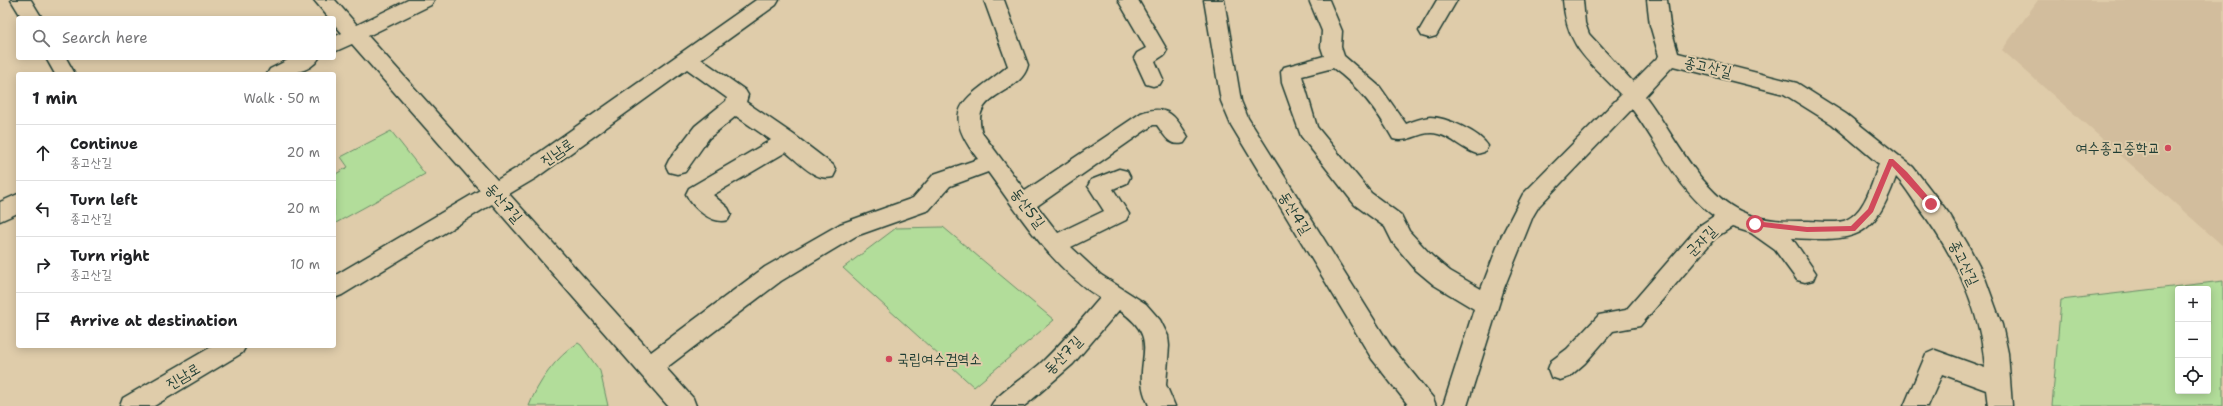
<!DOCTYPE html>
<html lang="en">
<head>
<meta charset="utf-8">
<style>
  body { margin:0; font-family:"Shantell Sans","Poor Story",sans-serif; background:#f6f6f6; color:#202124 }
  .controls { position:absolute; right:12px; bottom:12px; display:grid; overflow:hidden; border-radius:4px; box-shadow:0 2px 10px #0003 }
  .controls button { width:36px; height:36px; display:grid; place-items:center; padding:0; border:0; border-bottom:1px solid #e0e0e0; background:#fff; color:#202124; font:20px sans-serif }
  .stop { position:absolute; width:12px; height:12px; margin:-9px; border:3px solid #d1495b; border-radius:50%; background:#fff }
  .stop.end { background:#d1495b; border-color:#fff; box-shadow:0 1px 4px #0008 }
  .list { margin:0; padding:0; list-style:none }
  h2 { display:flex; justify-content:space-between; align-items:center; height:52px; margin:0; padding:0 16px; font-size:17px }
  h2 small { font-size:13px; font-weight:400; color:#757577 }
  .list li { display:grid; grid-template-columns:26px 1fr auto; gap:12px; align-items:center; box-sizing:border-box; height:56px; padding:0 16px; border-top:1px solid #e0e0e0 }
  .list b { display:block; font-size:15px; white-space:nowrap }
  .list p { margin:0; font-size:13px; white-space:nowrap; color:#757577 }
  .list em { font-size:13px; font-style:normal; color:#757577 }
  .icon { flex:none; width:22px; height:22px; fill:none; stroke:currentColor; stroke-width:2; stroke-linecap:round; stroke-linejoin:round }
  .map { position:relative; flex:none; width:2223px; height:406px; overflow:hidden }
  .search { position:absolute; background:#fff; box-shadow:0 2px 10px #0003; left:16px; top:16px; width:320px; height:44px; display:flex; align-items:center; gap:10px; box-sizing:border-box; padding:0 14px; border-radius:4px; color:#757577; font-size:15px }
  .panel { position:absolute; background:#fff; box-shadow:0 2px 10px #0003; left:16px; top:72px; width:320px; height:276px; border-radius:4px }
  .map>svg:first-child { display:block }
  .built { fill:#d2bd9d }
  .green { fill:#b2dd9a; stroke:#688d67; fill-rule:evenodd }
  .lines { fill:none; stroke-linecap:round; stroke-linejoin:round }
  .minor-casing { stroke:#1f3d34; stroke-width:3 }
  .minor { fill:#dfccaa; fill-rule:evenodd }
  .route { fill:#d1495b }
  .poi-dot { fill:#d1495b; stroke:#dfccaa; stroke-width:1.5 }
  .labels { text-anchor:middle; stroke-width:4; stroke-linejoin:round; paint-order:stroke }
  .street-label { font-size:15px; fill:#1f3d34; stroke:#dfccaa }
  .poi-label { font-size:15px; fill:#1f3d34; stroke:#dfccaa; text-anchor:end }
</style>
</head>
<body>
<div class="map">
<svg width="2223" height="406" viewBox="0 0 2223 406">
  <rect width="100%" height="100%" fill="#dfccaa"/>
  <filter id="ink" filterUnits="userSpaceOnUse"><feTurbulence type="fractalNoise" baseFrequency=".025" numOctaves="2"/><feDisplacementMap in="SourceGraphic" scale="8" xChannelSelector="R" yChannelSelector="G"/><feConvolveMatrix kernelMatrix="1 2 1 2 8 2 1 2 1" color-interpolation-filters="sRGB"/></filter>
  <g filter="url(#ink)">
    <polygon class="built" points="2038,0 2223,0 2223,246 2002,50"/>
    <g class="green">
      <polygon points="391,131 425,174 334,224 334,175 348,167 341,157"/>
      <polygon points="943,227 1054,320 974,387 843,268 896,228"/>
      <path d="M2223,281v125h-171l9,-106zM2178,289h30v102h-30z"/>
      <path d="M578,343l3,2 19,26 8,35h-79c9,-24 27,-49 49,-63z"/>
    </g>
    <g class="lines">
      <defs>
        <g id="minor">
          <polygon points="11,0 31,0 42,18 22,18"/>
          <path d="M314,0h21l22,25 51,-25h26l-3,5 -63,31 129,144 23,-14 236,-166h23l-3,5 -75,54 44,31 3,5 -2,7 48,33 39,30 3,6 -3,6c-18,5 -34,-15 -47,-25l-73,43 15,13 3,6 -3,6c-16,5 -35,-12 -42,-26l3,-6 82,-48 -35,-24 -27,22 -24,34 -8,2 -8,-2 -3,-6 3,-6 26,-34 31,-25 1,-3 -40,-29 -151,109 -27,16 142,158 114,-85 75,-43 73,-26 21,-24 44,-15c-42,-54 -9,-60 30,-93l-24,-66h20l24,65c-7,31 -59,26 -46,68l43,58 116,-78c26,-9 34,2 47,24l-4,6c-15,4 -19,-7 -27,-18h-4l-116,81 21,27 46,-22 -16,-25 3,-6 28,-11 8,2 3,6 -3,6 -14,6 16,25 -3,6 -55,27 30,28 45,29 14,16 8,16 1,10 -3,39 9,21h-26l-1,-3c-20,-41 19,-61 -29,-93l-46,54 -45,39 -4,3h-33c6,-13 38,-31 51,-44 21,-20 39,-42 58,-64 -48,-30 -79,-81 -112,-126l-38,14 -21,24 -73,26 -75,45 -115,87 27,30 3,8h-28l-176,-202 -150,91 -8,3v-22l146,-86 -128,-146 -18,8v-15l8,-4 -8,-9v-6h-5z"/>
          <polygon points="1118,0 1138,0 1167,50 1164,55 1155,61 1163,79 1160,84 1153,86 1146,84 1134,58 1137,53 1146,48"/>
          <polygon points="1204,0 1224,0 1241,101 1248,118 1390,345 1433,398 1436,406 1409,406 1372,359 1231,125 1221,101"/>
          <path d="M1309,0h20l13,31 -1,16 3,9 36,31 26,37c7,-3 16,-6 24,-7 16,0 50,15 58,29l-4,6 -7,2c-14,-4 -25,-17 -39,-20 -16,-5 -29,10 -45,5 -16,-29 -34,-52 -60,-71l-31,8 15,51 54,66 30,22 8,16 23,25 18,15 31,18 20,-52 22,-43 98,-99c-31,-34 -54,-45 -58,-95h20l2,23 4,11 44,48 26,-26 -9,-31 -3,-25h20l3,25 8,28 119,30 49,31 67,53 37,48 17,28 18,35 17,47 6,28 4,53h-24l-2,-16 -44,-16 -14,32h-24l22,-52 9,-4 50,18c-4,-61 -33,-117 -69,-164 -6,-9 -12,-19 -20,-27 -23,64 -41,64 -104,61l24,35 -3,7 -8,2 -8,-2 -22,-30 -24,-17 -19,-6 -17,11 -75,88 -27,5 -28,32 -16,14 -9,3 -9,-3 -3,-8 3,-8 16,-12 32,-34 27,-5 73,-84 15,-10c-37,-27 -55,-71 -82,-107l-93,97 -6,10 -29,72 -37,118h-24l31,-97 -40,-24 -18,-15 -23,-27 -8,-16 -30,-22 -54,-69 -19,-53 -1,-11 3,-5 40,-11 -3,-9 1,-16zM1673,66l111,28 48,30 47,40c-7,18 -13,47 -33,56 -7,4 -30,1 -39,1 -20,0 -42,0 -60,-7 -46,-17 -74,-82 -102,-118z"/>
          <polygon points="1437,0 1457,0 1436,36 1429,38 1422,36 1419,31"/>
          <polygon points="46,58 66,58 75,74 55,74"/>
          <path d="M292,58h27c-10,17 -35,16 -52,16l3,-5z"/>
          <polygon points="18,194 18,213 0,221 0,202"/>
          <polygon points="213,346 246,346 242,353 154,406 120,406 123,398"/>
        </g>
      </defs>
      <use href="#minor" class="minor-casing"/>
      <use href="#minor" class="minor"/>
    </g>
  </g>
  <polygon class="route" points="1889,159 1893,159 1907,172 1933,202 1933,206 1928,206 1892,166 1873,212 1855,231 1807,232 1755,226 1752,224 1755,221 1807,227 1851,226 1868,209"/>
  <g class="poi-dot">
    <circle cx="2168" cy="148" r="4"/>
    <circle cx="889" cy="359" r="4"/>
  </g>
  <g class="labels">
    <g class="street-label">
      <text transform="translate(1708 67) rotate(13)" y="5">종고산길</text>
      <text transform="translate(557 152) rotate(-35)" y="5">진남로</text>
      <text transform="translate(504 203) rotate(48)" y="5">동산7길</text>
      <text transform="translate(1028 208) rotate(53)" y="5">동산5길</text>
      <text transform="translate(1295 213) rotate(58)" y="5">동산4길</text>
      <text transform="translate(1701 241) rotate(-45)" y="5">군자길</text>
      <text transform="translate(1964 263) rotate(64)" y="5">종고산길</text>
      <text transform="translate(1063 355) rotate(-46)" y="5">동산7길</text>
      <text transform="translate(183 376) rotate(-30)" y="5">진남로</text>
    </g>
    <g class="poi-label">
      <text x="2160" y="153">여수종고중학교</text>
      <text x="897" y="364" text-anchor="start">국립여수검역소</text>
    </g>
  </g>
</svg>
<div class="controls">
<button>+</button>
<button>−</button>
<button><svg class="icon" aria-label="locate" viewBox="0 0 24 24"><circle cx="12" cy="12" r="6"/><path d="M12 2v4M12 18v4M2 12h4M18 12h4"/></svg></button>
</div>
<div class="stop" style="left:1755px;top:224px"></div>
<div class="stop end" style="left:1931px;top:204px"></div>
<div class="search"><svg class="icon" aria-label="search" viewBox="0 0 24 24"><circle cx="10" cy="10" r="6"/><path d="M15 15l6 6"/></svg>Search here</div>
<section class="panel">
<h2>1 min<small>Walk · 50 m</small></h2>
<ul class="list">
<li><svg class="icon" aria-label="ahead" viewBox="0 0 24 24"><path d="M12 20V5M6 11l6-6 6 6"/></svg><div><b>Continue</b><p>종고산길</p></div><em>20 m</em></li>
<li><svg class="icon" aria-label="left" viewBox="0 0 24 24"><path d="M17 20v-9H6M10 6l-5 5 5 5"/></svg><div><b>Turn left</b><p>종고산길</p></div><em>20 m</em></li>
<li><svg class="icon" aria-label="right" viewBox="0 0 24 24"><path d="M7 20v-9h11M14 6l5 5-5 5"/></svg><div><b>Turn right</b><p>종고산길</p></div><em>10 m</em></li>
<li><svg class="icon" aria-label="arrive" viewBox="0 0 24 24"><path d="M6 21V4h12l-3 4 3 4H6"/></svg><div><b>Arrive at destination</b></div></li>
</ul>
</section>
</div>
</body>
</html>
